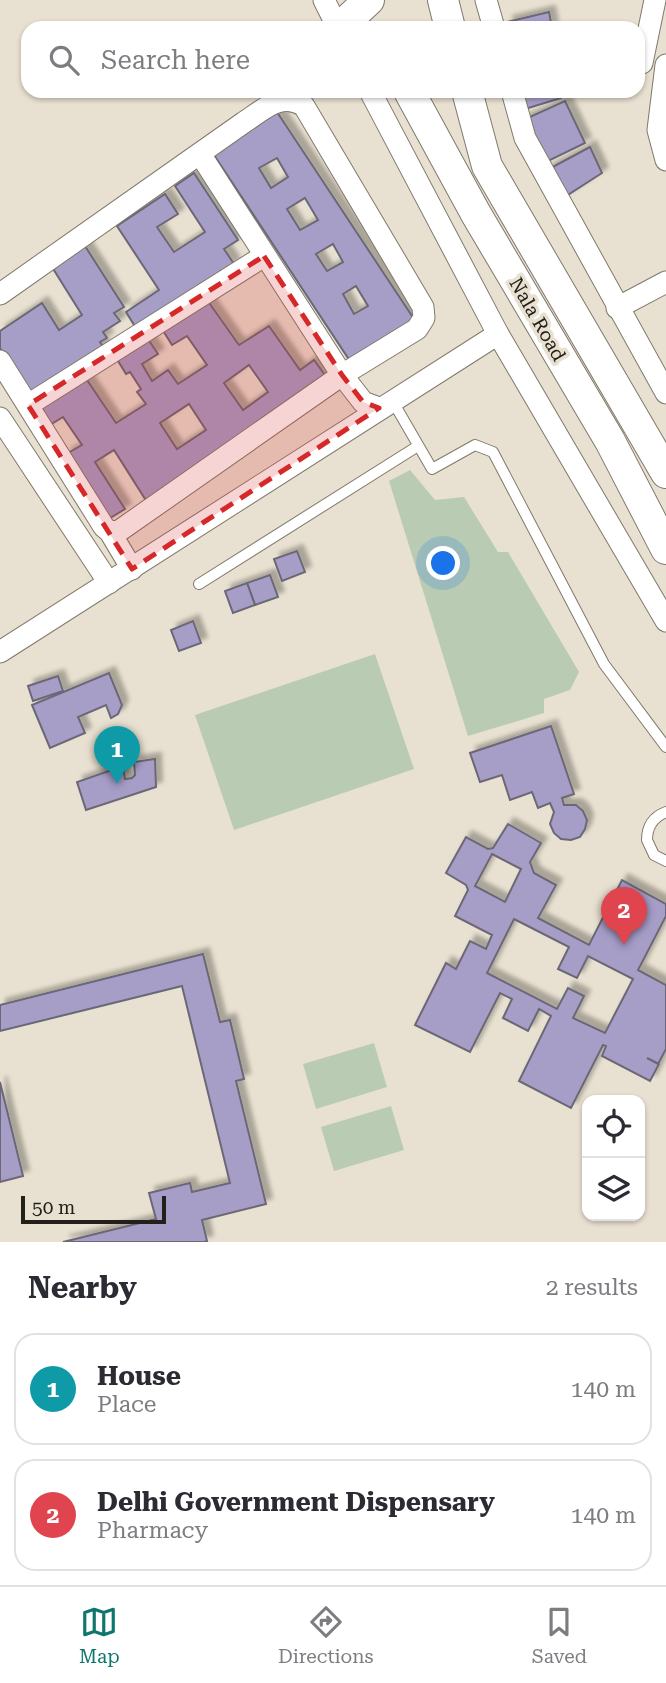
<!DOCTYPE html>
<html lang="en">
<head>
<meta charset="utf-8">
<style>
  body { margin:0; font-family:"Roboto Serif",serif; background:#f7f7f7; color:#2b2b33 }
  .controls { position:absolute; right:21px; bottom:21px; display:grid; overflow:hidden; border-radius:14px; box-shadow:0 2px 5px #0004 }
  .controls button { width:63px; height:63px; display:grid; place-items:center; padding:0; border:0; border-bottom:2px solid #e1e1e2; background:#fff; color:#2b2b33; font:35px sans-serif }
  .scale { position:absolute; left:21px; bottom:18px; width:145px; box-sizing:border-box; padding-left:7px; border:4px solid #23201b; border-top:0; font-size:19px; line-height:24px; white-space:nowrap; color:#23201b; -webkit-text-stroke:5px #e8e0d0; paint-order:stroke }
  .you { position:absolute; left:444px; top:564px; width:24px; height:24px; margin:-18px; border:5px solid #fff; border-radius:50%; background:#1a73e8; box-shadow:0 0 0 10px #1a73e833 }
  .badge { display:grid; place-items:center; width:46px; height:46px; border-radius:50%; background:#0f766e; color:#fff; font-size:23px; font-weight:700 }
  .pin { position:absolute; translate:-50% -58px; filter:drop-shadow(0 2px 4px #0008) }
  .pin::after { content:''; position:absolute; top:37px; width:24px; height:21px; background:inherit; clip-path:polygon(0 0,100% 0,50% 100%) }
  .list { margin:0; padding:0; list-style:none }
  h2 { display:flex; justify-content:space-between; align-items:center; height:91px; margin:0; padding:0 28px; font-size:30px }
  h2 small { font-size:23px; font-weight:400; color:#7c7c81 }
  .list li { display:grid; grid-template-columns:46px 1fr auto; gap:21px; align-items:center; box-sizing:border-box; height:112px; margin:0 14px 14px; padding:0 14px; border:2px solid #e1e1e2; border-radius:21px }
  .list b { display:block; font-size:26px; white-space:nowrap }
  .list p { margin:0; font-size:23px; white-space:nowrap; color:#7c7c81 }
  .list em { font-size:23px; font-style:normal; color:#7c7c81 }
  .icon { flex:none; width:38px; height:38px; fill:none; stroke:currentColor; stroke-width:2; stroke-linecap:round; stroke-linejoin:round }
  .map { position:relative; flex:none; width:666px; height:1242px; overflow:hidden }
  .search { position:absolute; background:#fff; box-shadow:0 2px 5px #0004; left:21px; right:21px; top:21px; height:77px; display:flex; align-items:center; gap:18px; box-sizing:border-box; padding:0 24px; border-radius:21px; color:#7c7c81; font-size:26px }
  .sheet { height:343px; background:#fff }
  nav { display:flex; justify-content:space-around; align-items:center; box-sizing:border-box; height:98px; border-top:2px solid #e1e1e2; background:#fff; font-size:19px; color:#7c7c81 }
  nav a { display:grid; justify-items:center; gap:4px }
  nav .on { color:#0f766e }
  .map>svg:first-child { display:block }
  .green { fill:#b9ccb3 }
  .building { fill:#a79ec8; stroke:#6b6876; stroke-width:2; fill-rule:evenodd; filter:url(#shadow) }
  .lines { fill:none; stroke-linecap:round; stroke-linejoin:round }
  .service-casing { stroke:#80796b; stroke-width:12 }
  .minor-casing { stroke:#80796b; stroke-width:23 }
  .secondary-casing { stroke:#80796b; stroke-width:32 }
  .service { stroke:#fff; stroke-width:10 }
  .minor { stroke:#fff; stroke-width:21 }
  .secondary { stroke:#fff; stroke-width:30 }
  .marked { fill:#d62828; fill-opacity:0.2; stroke:#d62828; stroke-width:5; stroke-dasharray:14 9; stroke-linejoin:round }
  .labels { text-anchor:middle; stroke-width:7; stroke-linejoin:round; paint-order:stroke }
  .street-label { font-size:19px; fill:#23201b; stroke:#e8e0d0 }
</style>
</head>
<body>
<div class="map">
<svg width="666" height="1242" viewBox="0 0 666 1242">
  <defs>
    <filter id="shadow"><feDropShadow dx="6" dy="-6" stdDeviation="2" flood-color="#0004"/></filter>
  </defs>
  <rect width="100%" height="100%" fill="#e8e0d0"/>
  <g class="green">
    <polygon points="410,470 435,500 464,497 498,552 508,552 579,672 570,690 544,699 544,713 468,736 389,481"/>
    <polygon points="375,654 414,769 234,830 195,715"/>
    <polygon points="374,1043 387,1087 316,1109 303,1064"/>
    <polygon points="391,1106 404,1150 334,1171 321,1127"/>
  </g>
  <g class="building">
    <polygon points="549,12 552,28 509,28 507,22"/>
    <polygon points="519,91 559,91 561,98 525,109"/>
    <polygon points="565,101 585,143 544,163 523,120"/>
    <path d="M275,109l139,210 -64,42 -138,-209zM277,158l11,19 -17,11 -12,-20zM305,198l13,22 -18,10 -13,-21zM333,244l10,18 -16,9 -11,-17zM356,286l12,20 -14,8 -11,-20z"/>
    <polygon points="590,147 602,173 563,198 547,170"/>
    <polygon points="194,173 238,240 224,249 234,264 136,328 126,312 159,290 117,226 165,194 178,214 157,227 174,252 205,232 175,186"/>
    <polygon points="85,246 124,307 114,313 120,321 103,332 107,338 100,342 104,348 31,396 0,348 0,331 42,303 59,330 82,315 52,267"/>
    <path d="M205,297l34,48 30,-19 31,44 14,-10 11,15 -178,127 -33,-52 -19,12 30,47 -18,11 -41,-66 16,-9 -19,-28 -18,11 -10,-16 50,-35 31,46 30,-19 -9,-12 4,-3 -11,-17 -4,2 -11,-18 31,-20 12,18 -16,10 10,17 16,-11 10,14 29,-19 -20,-29 -15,9 -10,-16zM249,365l19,27 -25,18 -19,-27zM189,404l17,26 -29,19 -17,-26z"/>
    <polygon points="297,551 305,572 282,581 274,559"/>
    <polygon points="270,575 278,597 255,605 247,583"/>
    <polygon points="247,583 255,605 233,613 225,591"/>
    <polygon points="193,621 201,643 179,651 171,630"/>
    <polygon points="109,673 122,705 118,714 111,718 106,705 78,717 85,733 50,748 32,705"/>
    <polygon points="58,676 63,691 33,701 28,686"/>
    <polygon points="551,726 574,794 562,798 564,805 576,805 583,811 587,820 585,829 580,837 571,840 561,839 554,833 550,824 554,812 550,803 538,808 532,792 510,800 502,775 480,782 470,753"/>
    <polygon points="155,759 156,787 86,810 77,782 123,766 125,779 132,778 135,775 134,762"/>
    <path d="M508,824l33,19 -11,19 4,11 22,12 -18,33 51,27 33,-65 44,24v12l-28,54 28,15v64l-8,15 -11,-6 12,6 -9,17 -48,-25 4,-10 -3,-1 -32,63 -52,-27 32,-65 -12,-7 -11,22 -25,-13 9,-19 -12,-6 -30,59 -55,-27 31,-62 10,6 14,-28 16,8 6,-14 -37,-19 13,-26 -2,-5 -20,-12 20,-36 22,12 5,-1zM492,854l29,15 -16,33 -30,-16zM514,919l55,28 -11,22 19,9 11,-22 45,23 -28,54 -32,-15 11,-22 -16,-8 -11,21 -70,-36z"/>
    <polygon points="203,954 220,1022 230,1020 244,1079 236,1081 266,1204 202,1220 207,1241 204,1242 63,1242 156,1219 149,1193 190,1183 192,1192 230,1183 182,986 0,1031 0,1005"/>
    <polygon points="0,1082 23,1176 0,1182"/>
  </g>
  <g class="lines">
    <defs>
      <g id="service">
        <polyline points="392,400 432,469 475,445 493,452 604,664 666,747"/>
        <polyline points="199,584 418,446"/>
        <path d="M666,812c-13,5 -19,14 -19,28l7,15 12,6"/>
      </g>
      <g id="minor">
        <polyline points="324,0 338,28"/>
        <polyline points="486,0 494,28"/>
        <polyline points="642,63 655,0"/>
        <polyline points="666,65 658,130 666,160"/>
        <polyline points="370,91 498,334 666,621"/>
        <polyline points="512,91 525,138 666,393"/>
        <polyline points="200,154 342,375 363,402 379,408"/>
        <path d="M0,294l243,-171c20,-13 38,-32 61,-17l119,201 1,11 -7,11 -75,46 -223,156 -9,1 -6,-5 -104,-166"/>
        <polyline points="617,308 666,282"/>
        <polyline points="28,405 264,256"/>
        <polyline points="0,418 109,583"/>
        <polyline points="110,532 132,569"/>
        <polyline points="0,652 498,334"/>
      </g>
      <g id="secondary">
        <polyline points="443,0 450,28"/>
        <polyline points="339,28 369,0"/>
        <polyline points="409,91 476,214 610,441 666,549"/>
        <polyline points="467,91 487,166 666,473"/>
      </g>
    </defs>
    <use href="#service" class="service-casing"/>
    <use href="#minor" class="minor-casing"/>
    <use href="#secondary" class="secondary-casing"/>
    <use href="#service" class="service"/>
    <use href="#minor" class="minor"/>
    <use href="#secondary" class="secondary"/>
  </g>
  <path class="marked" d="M264,256l78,119 21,27 16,6 -247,161 -104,-164z"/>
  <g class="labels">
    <g class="street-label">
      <text transform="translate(538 319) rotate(60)" y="7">Nala Road</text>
    </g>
  </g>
</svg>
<div class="controls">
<button><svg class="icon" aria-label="locate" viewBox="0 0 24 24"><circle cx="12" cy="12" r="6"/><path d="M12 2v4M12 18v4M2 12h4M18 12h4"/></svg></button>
<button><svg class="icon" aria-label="layers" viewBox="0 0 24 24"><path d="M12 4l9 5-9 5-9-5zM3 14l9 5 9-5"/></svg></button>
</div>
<div class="scale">50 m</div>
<div class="you"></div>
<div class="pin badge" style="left:117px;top:784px;background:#0f9aa8">1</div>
<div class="pin badge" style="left:624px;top:945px;background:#e0444e">2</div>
<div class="search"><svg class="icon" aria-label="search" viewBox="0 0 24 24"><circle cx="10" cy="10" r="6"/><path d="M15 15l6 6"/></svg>Search here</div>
</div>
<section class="sheet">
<h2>Nearby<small>2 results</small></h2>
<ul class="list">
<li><span class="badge" style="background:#0f9aa8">1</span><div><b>House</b><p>Place</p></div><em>140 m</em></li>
<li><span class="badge" style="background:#e0444e">2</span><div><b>Delhi Government Dispensary</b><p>Pharmacy</p></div><em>140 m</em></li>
</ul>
</section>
<nav>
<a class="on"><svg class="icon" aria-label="map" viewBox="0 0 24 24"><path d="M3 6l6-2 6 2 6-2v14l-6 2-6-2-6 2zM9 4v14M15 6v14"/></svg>Map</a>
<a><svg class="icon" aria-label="directions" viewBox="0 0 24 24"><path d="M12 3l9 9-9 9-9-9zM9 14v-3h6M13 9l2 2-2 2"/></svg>Directions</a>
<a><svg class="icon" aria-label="saved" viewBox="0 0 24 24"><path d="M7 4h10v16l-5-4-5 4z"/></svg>Saved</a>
</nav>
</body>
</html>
